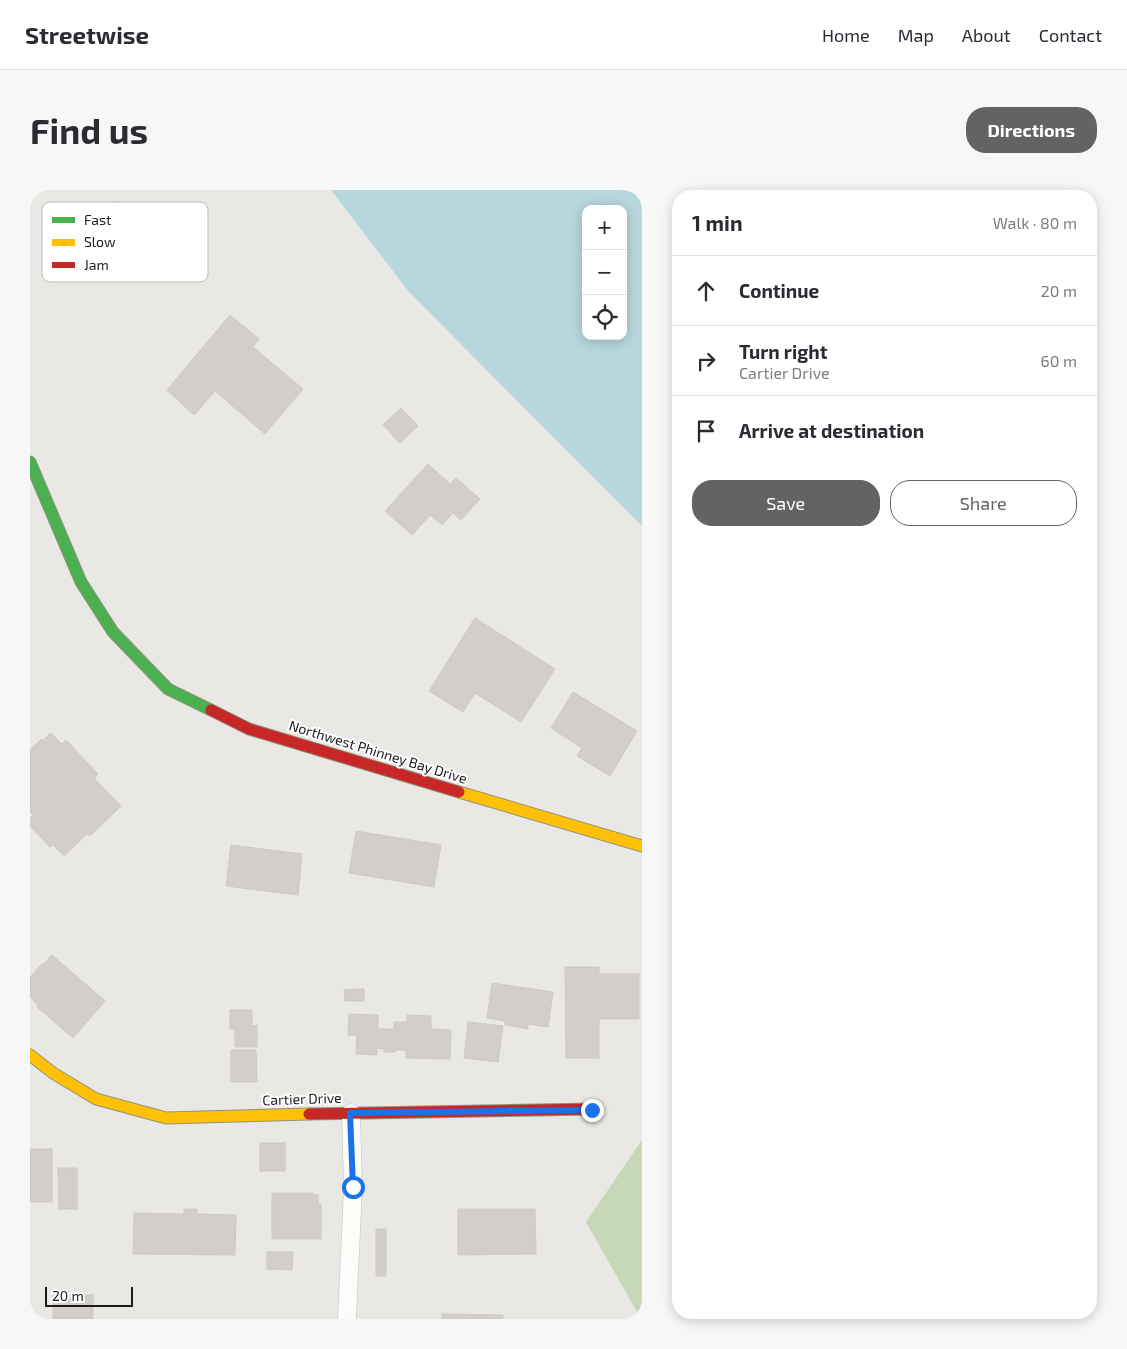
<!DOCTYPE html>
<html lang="en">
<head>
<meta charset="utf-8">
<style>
  body { margin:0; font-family:"Exo 2",sans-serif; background:#f7f7f7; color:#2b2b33 }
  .controls { position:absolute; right:15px; top:15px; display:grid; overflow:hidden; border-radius:10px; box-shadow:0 2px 12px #0003 }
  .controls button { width:45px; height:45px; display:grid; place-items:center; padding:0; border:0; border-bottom:1px solid #e1e1e2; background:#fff; color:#2b2b33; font:25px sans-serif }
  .scale { position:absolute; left:15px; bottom:12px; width:88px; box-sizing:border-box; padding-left:5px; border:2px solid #1b1b1b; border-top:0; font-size:14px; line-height:18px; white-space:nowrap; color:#1b1b1b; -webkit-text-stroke:4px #fff; paint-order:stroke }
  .stop { position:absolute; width:15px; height:15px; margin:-11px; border:4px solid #1a73e8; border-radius:50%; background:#fff }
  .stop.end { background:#1a73e8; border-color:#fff; box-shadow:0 1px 5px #0008 }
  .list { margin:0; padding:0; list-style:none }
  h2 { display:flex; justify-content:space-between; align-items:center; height:65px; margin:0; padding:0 20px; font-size:21px }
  h2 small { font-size:16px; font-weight:400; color:#7c7c81 }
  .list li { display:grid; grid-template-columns:32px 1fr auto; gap:15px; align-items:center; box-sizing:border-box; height:70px; padding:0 20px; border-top:1px solid #e1e1e2 }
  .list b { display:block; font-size:19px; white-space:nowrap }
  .list p { margin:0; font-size:16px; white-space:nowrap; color:#7c7c81 }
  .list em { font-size:16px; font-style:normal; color:#7c7c81 }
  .actions { display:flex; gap:10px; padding:15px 20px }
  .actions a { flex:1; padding:11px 0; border:1px solid #636361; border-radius:20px; text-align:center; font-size:18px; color:#636361 }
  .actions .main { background:#636361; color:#fff }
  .icon { flex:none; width:28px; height:28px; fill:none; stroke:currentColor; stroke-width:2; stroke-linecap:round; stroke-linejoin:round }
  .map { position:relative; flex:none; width:612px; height:1129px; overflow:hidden; border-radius:20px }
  header { display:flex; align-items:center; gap:30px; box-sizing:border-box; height:70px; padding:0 25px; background:#fff; border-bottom:1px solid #e1e1e2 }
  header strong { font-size:24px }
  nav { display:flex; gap:28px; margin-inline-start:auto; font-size:18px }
  .intro { display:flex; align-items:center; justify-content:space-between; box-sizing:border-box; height:120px; padding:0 30px }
  h1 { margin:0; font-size:35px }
  .button { padding:12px 22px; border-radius:20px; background:#636361; color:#fff; font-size:18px; font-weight:700 }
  main { display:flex; gap:30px; padding:0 30px }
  aside { flex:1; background:#fff; border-radius:20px; box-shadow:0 2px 12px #0003 }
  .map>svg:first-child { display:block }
  .forest { fill:#c5d9b9 }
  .water { fill:#b7d6dd; fill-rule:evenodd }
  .building { fill:#d1cecb; stroke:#cdc9c5 }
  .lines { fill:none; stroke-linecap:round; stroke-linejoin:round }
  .lane-casing { stroke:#c2c2c0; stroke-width:19 }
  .fast-casing { stroke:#91937d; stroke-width:13 }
  .slow-casing { stroke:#91937d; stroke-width:13 }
  .jam-casing { stroke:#91937d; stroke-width:13 }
  .lane { stroke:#fcfcfb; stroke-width:18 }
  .fast { stroke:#4caf50; stroke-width:11 }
  .slow { stroke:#ffc107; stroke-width:11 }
  .jam { stroke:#c62828; stroke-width:11 }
  .route { stroke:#1a73e8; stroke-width:6 }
  .labels { text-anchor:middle; stroke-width:4; stroke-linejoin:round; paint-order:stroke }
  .street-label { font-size:14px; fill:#1b1b1b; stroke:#fff }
  .key { fill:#fff; stroke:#bbb; stroke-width:1 }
  .key-label { font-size:14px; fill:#1b1b1b }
</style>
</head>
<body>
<header>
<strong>Streetwise</strong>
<nav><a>Home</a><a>Map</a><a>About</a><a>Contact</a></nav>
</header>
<div class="intro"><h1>Find us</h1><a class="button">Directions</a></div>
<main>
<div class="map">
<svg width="612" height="1129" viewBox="0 0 612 1129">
  <rect width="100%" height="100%" fill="#eae8e4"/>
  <polygon class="forest" points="612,950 612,1129 611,1129 556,1032"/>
  <path class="water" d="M301,0h311v336l-233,-234zM556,19h37v127h-37z"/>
  <g class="building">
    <polygon points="85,11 102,37 61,64 44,38"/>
    <polygon points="200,125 229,149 223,157 273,199 235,244 185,201 164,225 137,200"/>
    <polygon points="371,218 388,236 370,253 353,235"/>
    <polygon points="398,274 420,294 426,288 450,309 431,330 423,323 412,335 400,325 382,345 355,321"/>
    <polygon points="445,428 525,479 491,532 445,503 433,522 399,501"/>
    <polygon points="543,502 607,541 580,586 547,566 552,558 521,538"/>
    <polygon points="21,543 32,554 36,550 68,584 64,588 91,616 60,646 57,644 34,666 23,655 20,657 0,636 0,628 3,625 0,622 0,560 11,549 12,551"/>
    <polygon points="326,641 411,655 404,697 319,683"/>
    <polygon points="201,655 272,664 268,705 196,696"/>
    <polygon points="22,765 75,811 43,848 7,817 8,815 0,807 0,787 13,773 14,774"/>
    <polygon points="535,777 569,777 569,784 609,784 609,829 569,829 569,868 536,868"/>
    <polygon points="462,793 523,802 518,837 498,834 498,839 475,835 475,831 457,828"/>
    <polygon points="334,799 334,811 315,811 314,800"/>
    <polygon points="200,820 222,820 222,836 227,835 227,857 205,857 205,839 200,839"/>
    <polygon points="319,824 348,825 348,839 364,839 364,832 377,832 377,825 401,826 401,839 421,840 420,869 376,868 376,860 365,860 365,862 354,862 354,859 347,858 347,865 326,864 327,845 318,845"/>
    <polygon points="438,832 473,836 468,872 434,868"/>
    <polygon points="201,860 226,860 227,892 201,892"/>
    <rect x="230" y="953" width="25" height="28"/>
    <rect x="0" y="959" width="22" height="53"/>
    <polygon points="28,978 47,978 47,1019 29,1019"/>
    <polygon points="242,1003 283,1003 283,1005 288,1005 288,1014 291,1014 291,1049 242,1049"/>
    <polygon points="154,1019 167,1019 167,1024 206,1025 205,1065 103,1064 104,1023 154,1024"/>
    <polygon points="428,1019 505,1019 506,1064 428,1065"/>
    <rect x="346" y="1039" width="10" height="47"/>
    <polygon points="237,1062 263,1062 262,1080 237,1079"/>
    <rect x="23" y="1105" width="40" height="24"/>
    <polygon points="412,1124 473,1125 473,1129 412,1129"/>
  </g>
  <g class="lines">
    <defs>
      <polyline id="lane" points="317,1129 323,997 321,923"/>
      <polyline id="fast" points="0,272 51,392 83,442 138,499 181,520"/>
      <g id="slow">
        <polyline points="429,602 612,656"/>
        <polyline points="0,865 23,883 66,909 136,928 279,924"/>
      </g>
      <g id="jam">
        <polyline points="181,520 219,539 429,602"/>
        <polyline points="279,924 562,919"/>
      </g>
    </defs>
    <use href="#lane" class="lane-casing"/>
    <use href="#fast" class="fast-casing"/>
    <use href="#slow" class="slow-casing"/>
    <use href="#jam" class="jam-casing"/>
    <use href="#lane" class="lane"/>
    <use href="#fast" class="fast"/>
    <use href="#slow" class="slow"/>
    <use href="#jam" class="jam"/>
  </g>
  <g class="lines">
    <polyline class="route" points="323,997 320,923 562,920"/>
  </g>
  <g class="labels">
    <g class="street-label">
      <text transform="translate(348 562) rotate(17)" y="5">Northwest Phinney Bay Drive</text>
      <text transform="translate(272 909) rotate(-2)" y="5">Cartier Drive</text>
    </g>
  </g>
  <rect x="12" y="12" width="166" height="80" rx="8" class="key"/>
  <rect x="22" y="27" width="23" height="6" fill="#4caf50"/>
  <rect x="22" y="49" width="23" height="7" fill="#ffc107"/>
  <rect x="22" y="72" width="23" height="6" fill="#c62828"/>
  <g class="key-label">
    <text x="54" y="35">Fast</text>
    <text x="54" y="57">Slow</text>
    <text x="54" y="80">Jam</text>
  </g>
</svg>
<div class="controls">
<button>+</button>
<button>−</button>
<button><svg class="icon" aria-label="locate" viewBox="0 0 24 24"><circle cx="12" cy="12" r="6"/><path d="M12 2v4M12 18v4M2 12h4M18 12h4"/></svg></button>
</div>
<div class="scale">20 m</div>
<div class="stop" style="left:323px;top:997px"></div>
<div class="stop end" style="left:562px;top:920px"></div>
</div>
<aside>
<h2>1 min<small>Walk · 80 m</small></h2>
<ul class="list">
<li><svg class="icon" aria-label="ahead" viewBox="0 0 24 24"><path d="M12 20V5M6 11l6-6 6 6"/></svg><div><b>Continue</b></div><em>20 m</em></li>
<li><svg class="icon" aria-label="right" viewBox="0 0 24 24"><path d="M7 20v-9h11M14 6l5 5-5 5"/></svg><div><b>Turn right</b><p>Cartier Drive</p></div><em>60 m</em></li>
<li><svg class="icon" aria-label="arrive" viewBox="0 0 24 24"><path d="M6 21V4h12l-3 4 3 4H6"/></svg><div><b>Arrive at destination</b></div></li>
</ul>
<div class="actions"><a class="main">Save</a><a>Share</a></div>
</aside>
</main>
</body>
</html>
